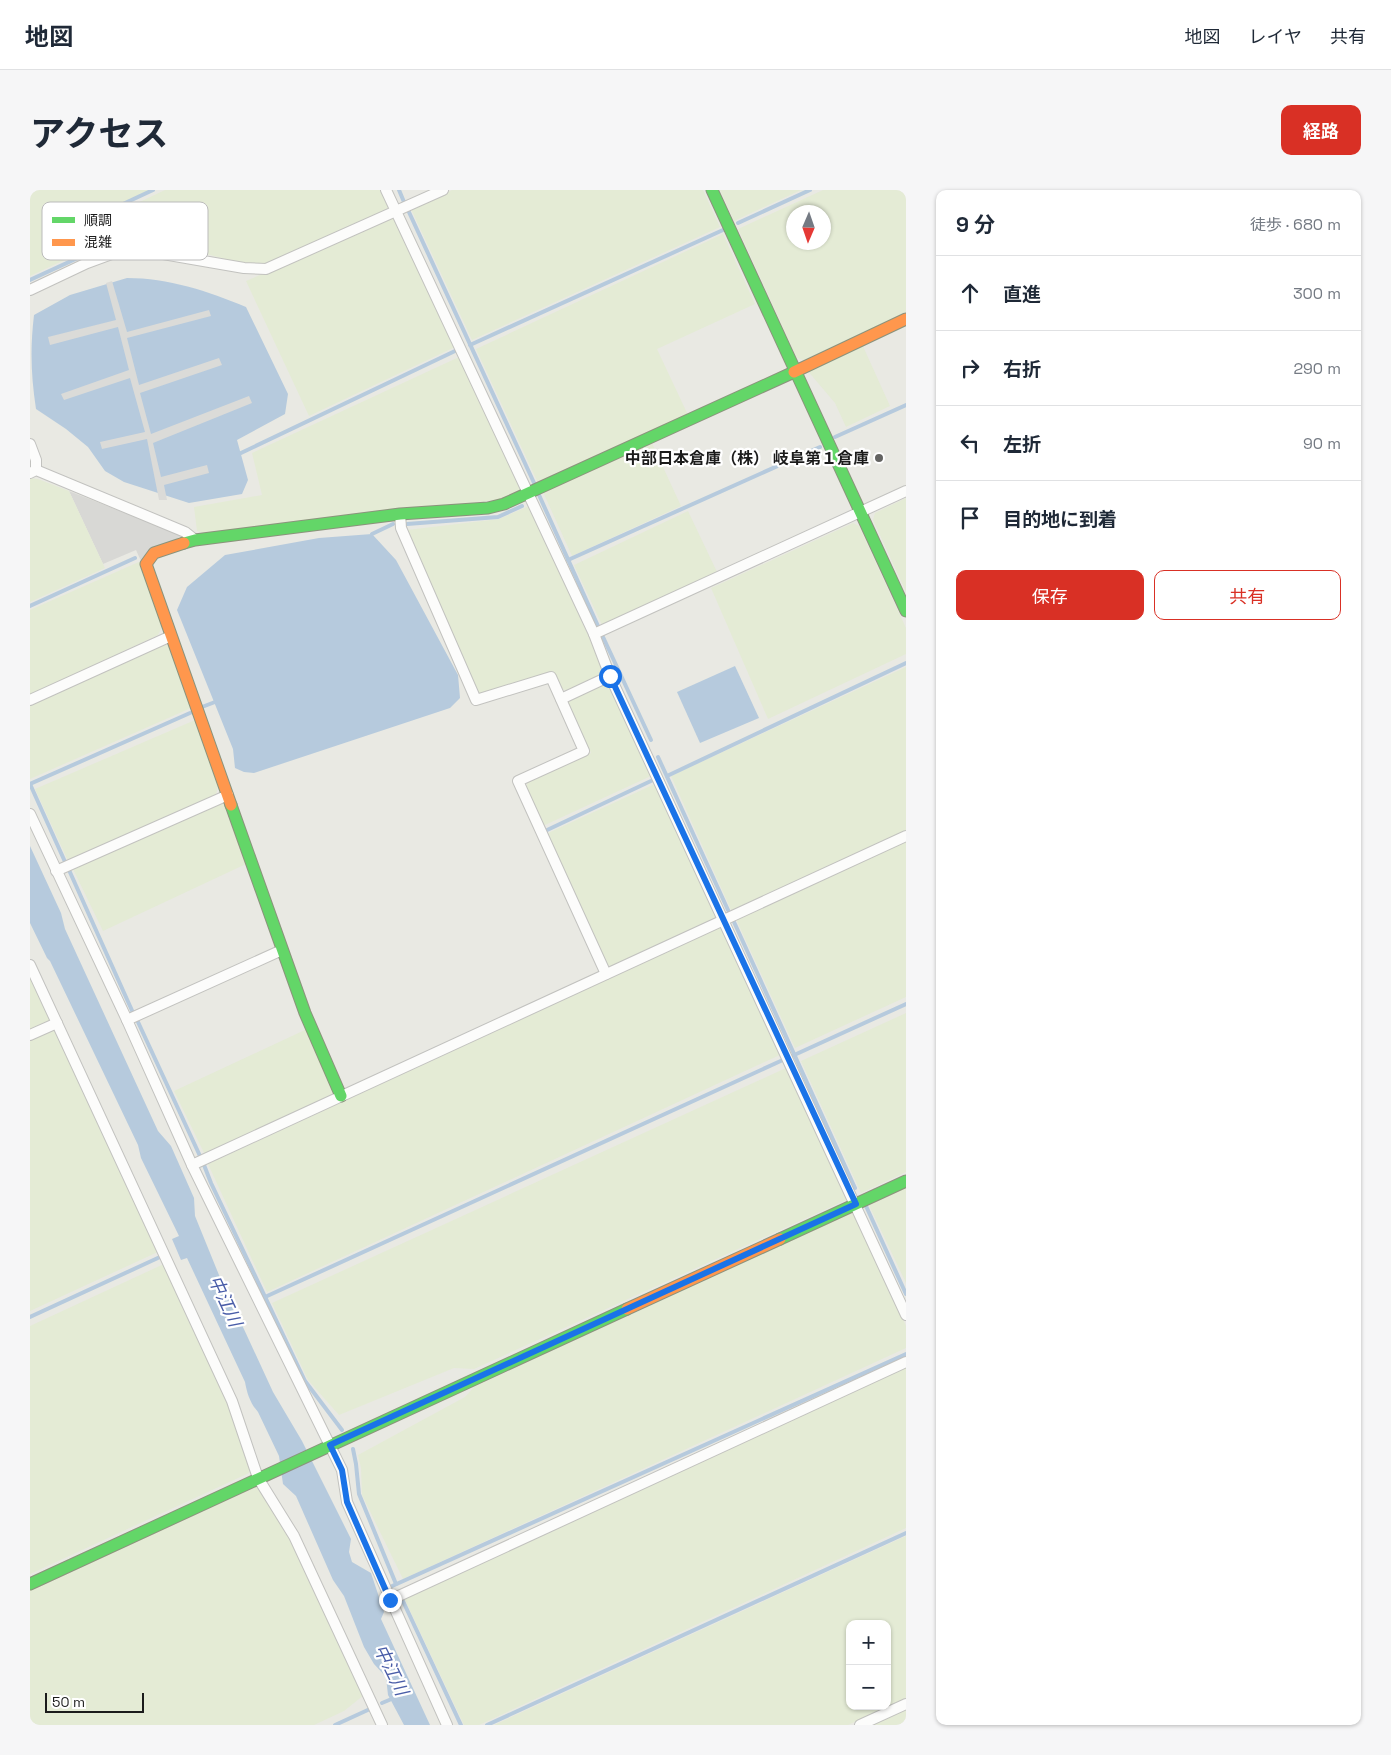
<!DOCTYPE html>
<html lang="ja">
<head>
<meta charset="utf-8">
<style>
  body { margin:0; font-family:"Space Grotesk","Noto Sans JP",sans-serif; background:#f6f6f7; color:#1f2937 }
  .controls { position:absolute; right:15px; bottom:15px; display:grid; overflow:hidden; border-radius:10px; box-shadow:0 1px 4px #0004 }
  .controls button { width:45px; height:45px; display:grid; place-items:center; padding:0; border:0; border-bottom:1px solid #e0e1e3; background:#fff; color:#1f2937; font:25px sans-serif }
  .compass { position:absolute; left:756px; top:15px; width:45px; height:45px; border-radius:50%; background:#fff; box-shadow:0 1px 4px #0004; rotate:182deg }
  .scale { position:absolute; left:15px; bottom:12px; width:99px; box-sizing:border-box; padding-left:5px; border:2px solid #1b1b1b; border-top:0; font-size:14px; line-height:18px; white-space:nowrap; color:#1b1b1b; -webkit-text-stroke:4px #fff; paint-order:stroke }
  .stop { position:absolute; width:15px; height:15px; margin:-11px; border:4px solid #1a73e8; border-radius:50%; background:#fff }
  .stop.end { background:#1a73e8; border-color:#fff; box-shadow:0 1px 5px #0008 }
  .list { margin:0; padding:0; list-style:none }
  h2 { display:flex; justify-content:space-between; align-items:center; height:65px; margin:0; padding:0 20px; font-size:21px }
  h2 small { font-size:16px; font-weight:400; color:#747a83 }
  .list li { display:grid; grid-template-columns:32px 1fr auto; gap:15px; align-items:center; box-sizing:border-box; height:75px; padding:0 20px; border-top:1px solid #e0e1e3 }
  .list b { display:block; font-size:19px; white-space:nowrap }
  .list em { font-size:16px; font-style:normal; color:#747a83 }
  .actions { display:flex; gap:10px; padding:15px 20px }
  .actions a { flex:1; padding:11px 0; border:1px solid #d93025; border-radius:10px; text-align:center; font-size:18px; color:#d93025 }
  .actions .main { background:#d93025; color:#fff }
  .icon { flex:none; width:28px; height:28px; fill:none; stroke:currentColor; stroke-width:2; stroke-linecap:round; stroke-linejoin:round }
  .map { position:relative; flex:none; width:876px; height:1535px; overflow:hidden; border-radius:10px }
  header { display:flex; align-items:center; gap:30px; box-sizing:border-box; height:70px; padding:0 25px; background:#fff; border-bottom:1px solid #e0e1e3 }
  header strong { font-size:24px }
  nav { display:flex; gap:28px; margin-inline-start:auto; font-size:18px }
  .intro { display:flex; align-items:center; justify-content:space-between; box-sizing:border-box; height:120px; padding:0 30px }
  h1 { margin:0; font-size:35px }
  .button { padding:12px 22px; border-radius:10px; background:#d93025; color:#fff; font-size:18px; font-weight:700 }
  main { display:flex; gap:30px; padding:0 30px }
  aside { flex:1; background:#fff; border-radius:10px; box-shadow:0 1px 4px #0004 }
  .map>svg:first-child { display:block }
  .residential { fill:#d8d8d5 }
  .farmland { fill:#e4ebd5; fill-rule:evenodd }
  .water { fill:#b6cadd }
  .pier { fill:#dbdbd8 }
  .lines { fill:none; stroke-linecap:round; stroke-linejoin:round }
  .stream { stroke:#b6cadd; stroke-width:4 }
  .street-casing { stroke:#c2c2bf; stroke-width:12 }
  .fast-casing { stroke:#8b937c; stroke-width:13 }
  .slow-casing { stroke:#8b937c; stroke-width:13 }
  .street { stroke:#fcfcfb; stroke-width:10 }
  .fast { stroke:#63d668; stroke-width:11 }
  .slow { stroke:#ff974d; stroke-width:11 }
  .route { stroke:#1a73e8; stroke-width:6 }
  .poi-dot { fill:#636361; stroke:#fff; stroke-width:2 }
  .labels { text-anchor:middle; stroke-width:4.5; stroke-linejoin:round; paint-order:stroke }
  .poi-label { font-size:16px; font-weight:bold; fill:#1b1b1b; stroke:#fff; text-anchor:end }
  .water-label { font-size:18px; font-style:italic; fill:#495da8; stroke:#fff }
  .key { fill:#fff; stroke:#bbb; stroke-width:1 }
  .key-label { font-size:14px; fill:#1b1b1b }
</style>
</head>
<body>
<header>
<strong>地図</strong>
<nav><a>地図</a><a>レイヤ</a><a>共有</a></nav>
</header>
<div class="intro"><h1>アクセス</h1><a class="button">経路</a></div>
<main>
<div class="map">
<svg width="876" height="1535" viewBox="0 0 876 1535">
  <rect width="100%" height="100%" fill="#e9e9e3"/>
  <polygon class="residential" points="39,301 148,344 151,346 111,371 106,360 73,374"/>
  <g class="farmland">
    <polygon points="0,0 120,0 73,22 84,47 0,86"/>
    <polygon points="135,0 352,0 358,13 357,21 238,74 211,73 176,64 98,53 84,24"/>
    <polygon points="422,0 673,0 690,37 442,150 381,19"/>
    <polygon points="690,0 771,0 704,31"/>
    <path d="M793,0h83v122l-102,48 -7,-2 -59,-129zM764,22h30v30h-30z"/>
    <polygon points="360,28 365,28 425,157 279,226 216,91"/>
    <polygon points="693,44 725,114 627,159 658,225 508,293 446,159"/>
    <polygon points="832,154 860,216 816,237 805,213 777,180"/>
    <polygon points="429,167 490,297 490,302 475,309 175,343 167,341 164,317 232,305 222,263"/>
    <polygon points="621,251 651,316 542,366 513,302"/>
    <polygon points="0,288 8,289 39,301 75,378 0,412"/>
    <polygon points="876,308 876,402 843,330 845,323"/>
    <polygon points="499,316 573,478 572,485 539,501 532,499 523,481 447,506 377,340 469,329"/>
    <polygon points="658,321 688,384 572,435 544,375"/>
    <polygon points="823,333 829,336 876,438 876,464 738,529 681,398"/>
    <polygon points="111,371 132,437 128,445 0,505 0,420"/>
    <polygon points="130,454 139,456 161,518 0,589 0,514"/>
    <polygon points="876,477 876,642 702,722 641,586"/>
    <polygon points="574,494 583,498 623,585 513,636 496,599 498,590 561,563 538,514 543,507"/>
    <polygon points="165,530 188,596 186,605 39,673 5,599"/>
    <polygon points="627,593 687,724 686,730 583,777 575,774 516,644"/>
    <polygon points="187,613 193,613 216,674 73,741 43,679"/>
    <polygon points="876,650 876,807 765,858 706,729"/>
    <polygon points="689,738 693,739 752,864 237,1102 178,974"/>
    <polygon points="0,781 21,824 19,831 0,840"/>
    <polygon points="876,823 876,982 831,1003 771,871"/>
    <polygon points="277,839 303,894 302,906 175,965 144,901"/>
    <polygon points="20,840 28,841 130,1061 0,1121 0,849"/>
    <polygon points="758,877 816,1001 816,1010 444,1179 424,1178 309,1225 278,1190 242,1113"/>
    <polygon points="876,997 876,1093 839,1015"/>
    <polygon points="821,1023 827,1025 876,1136 876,1158 373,1389 332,1305 331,1278 328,1265 435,1207 444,1197"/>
    <polygon points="136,1073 190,1189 221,1278 219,1283 0,1384 0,1136"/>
    <polygon points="876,1177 876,1338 449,1535 434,1535 374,1408"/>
    <polygon points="228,1296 262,1347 334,1505 314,1521 284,1535 0,1535 0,1400"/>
    <path d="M876,1346v162l-58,27h-354zM820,1434h37v82h-37z"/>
    <polygon points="876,1520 876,1535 842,1535"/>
  </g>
  <g class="water">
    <path d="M97,88c41,0 81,13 119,29l42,87 -3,20 -48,26 11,40 -6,14 -53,9 -65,-21 -19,-11 -17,-24 -22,-18 -30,-20c-5,-33 -6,-60 -2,-94l36,-20z"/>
    <polygon points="342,344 366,370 428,485 430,508 420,518 224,583 214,582 205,578 203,559 147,420 157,397 195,365 289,348"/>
    <polygon points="705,476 729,528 670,553 647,502"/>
    <path d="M0,656l31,67 4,16 93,202 13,15 23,52 1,18 24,59 54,117 29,49 49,98 -2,13 3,10 19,11 13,39 -3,7 49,106h-26l-16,-30 -2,-18 -12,-13 -10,-17 -20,-51 -11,-16 -37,-84 -13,-12 -4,-28 -21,-44c-8,-9 -11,-19 -13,-30l-58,-124 -6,2 -9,-21 7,-3 -38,-78 -3,-13 -88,-184 -3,-3 -17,-35z"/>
  </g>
  <polygon class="pier" points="82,91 97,142 179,120 181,126 97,148 109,195 189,168 192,175 110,203 121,244 219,206 222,213 123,253 131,287 177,275 179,283 134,295 137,310 129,310 117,249 72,259 70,252 115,242 100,188 34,210 31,204 99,180 88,137 20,155 18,147 86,130 76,93"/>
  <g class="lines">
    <g class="stream">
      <polyline points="369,0 374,12"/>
      <polyline points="378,20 505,295"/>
      <polyline points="708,33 780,0"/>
      <polyline points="0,90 91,48 78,21 123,0"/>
      <polyline points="440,155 693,40"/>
      <polyline points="805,247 876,215"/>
      <polyline points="211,263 425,161"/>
      <polyline points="509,305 568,436"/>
      <polyline points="377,334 468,327 492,316"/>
      <polyline points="342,344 363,334"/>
      <polyline points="538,370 790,257"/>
      <polyline points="0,416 105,368"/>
      <polyline points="573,447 621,550"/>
      <polyline points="172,517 185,512"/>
      <polyline points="628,567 698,720"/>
      <polyline points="637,586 876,473"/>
      <polyline points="0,594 160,523"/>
      <polyline points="0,594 36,674"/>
      <polyline points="515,641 623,590"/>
      <polyline points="39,680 104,825"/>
      <polyline points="704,732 825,998"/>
      <polyline points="108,832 170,966"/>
      <polyline points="762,866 876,814"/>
      <polyline points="174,975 181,993 275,1191 312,1240"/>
      <polyline points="836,1016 876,1104"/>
      <polyline points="235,1107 755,869"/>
      <polyline points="0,1127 130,1067"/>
      <polyline points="323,1259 326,1274 329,1304 366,1394"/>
      <polyline points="360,1397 876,1164"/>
      <polyline points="372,1409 431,1535"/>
      <polyline points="352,1513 364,1508"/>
      <polyline points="305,1535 340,1519"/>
      <polyline points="457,1535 876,1343"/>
    </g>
    <defs>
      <g id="street">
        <polyline points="356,0 564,444 580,486 876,1125"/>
        <polyline points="0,100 57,73 98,58 214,78 236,79 413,0"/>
        <polyline points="0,254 6,270 6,280"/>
        <polyline points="0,283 6,280 155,342 165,350"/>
        <polyline points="370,324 371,338 446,510 521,487 554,561 488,591 576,784"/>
        <polyline points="564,444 876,301"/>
        <polyline points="531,509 580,486"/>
        <polyline points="0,510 141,446"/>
        <polyline points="0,624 97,830 162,975 312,1280 317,1312 417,1535"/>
        <polyline points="26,681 198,605"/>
        <polyline points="0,775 202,1211 228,1288 264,1346 352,1535"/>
        <polyline points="97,830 252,760"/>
        <polyline points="0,845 27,833"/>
        <polyline points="162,975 876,646"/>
        <polyline points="360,1410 876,1172"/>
        <polyline points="830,1535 876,1514"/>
      </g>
      <g id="fast">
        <polyline points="682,0 876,421"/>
        <polyline points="154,353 165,350 370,324 458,318 474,314 764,182"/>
        <polyline points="201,615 275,823 311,906"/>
        <polyline points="750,1049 876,991"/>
        <polyline points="0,1394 597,1119"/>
      </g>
      <g id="slow">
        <polyline points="764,182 876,129"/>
        <polyline points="154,353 124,363 116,374 201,615"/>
        <polyline points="597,1119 750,1049"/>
      </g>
    </defs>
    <use href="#street" class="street-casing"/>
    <use href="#fast" class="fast-casing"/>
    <use href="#slow" class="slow-casing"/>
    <use href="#street" class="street"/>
    <use href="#fast" class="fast"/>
    <use href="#slow" class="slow"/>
  </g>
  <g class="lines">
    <polyline class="route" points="360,1410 317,1312 312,1280 300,1255 826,1014 580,486"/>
  </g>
  <circle class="poi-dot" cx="849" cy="268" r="5"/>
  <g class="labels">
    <g class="poi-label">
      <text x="839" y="274">中部日本倉庫（株） 岐阜第１倉庫</text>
    </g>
    <g class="water-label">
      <text transform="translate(195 1111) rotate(65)" y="6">中江川</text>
      <text transform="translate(361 1480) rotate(64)" y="6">中江川</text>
    </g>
  </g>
  <rect x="12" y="12" width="166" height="58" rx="8" class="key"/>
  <rect x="22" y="27" width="23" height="6" fill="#63d668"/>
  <rect x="22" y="49" width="23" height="7" fill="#ff974d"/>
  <g class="key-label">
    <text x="54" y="35">順調</text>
    <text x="54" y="57">混雑</text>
  </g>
</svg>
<div class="controls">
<button>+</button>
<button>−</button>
</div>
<svg class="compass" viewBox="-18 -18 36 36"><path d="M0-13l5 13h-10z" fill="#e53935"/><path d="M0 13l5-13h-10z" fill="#747a83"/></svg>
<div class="scale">50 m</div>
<div class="stop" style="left:580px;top:486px"></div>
<div class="stop end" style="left:360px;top:1410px"></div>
</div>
<aside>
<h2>9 分<small>徒歩 · 680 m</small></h2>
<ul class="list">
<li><svg class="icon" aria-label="ahead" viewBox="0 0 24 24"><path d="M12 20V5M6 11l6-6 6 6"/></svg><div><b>直進</b></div><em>300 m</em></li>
<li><svg class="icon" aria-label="right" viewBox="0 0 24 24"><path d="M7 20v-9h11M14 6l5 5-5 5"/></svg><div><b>右折</b></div><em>290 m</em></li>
<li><svg class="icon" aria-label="left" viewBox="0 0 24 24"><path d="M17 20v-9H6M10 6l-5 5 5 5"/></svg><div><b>左折</b></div><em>90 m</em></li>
<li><svg class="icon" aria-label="arrive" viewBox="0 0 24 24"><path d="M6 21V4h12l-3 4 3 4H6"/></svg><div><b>目的地に到着</b></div></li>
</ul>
<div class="actions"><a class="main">保存</a><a>共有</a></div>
</aside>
</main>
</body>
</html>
